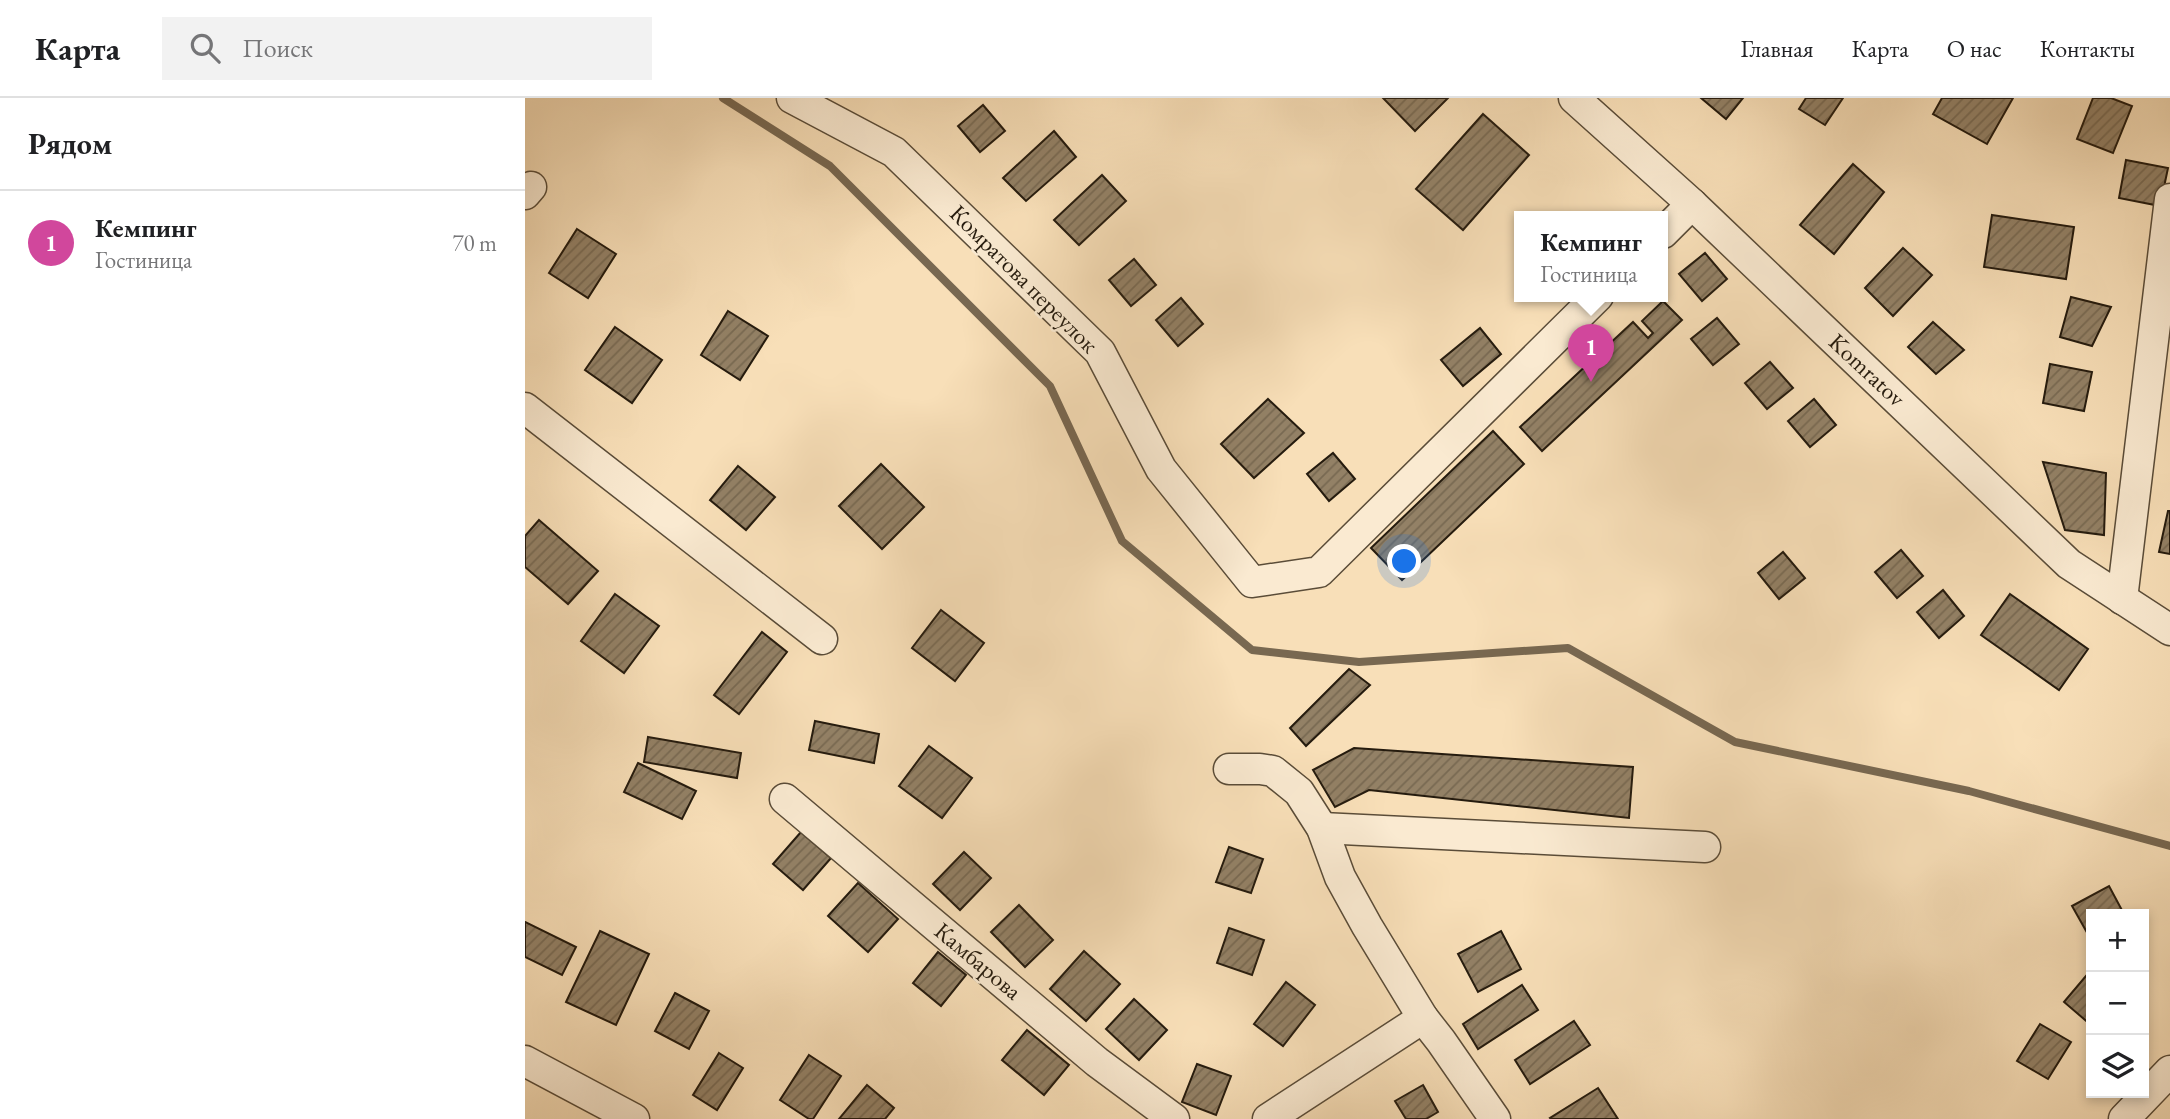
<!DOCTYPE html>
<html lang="ru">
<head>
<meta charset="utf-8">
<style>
  body { margin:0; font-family:"EB Garamond",serif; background:#f2f2f2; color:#202124 }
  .controls { position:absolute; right:21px; bottom:21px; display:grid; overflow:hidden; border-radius:0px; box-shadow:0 4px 10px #0003 }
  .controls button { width:63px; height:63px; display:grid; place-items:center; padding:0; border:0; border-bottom:2px solid #e0e0e0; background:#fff; color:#202124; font:35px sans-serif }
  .you { position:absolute; left:880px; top:464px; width:24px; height:24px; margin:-18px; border:5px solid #fff; border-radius:50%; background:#1a73e8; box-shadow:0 0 0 10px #1a73e833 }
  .badge { display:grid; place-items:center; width:46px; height:46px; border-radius:50%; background:#0b8043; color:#fff; font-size:23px; font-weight:700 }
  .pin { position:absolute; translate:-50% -58px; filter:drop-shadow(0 2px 4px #0008) }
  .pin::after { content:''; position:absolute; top:37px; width:24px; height:21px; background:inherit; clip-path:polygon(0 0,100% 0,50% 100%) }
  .popup { position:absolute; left:989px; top:113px; width:154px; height:91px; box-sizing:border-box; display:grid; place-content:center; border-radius:0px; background:#fff; filter:drop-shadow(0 2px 5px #0005); font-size:23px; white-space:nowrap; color:#757577 }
  .popup b { font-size:26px; color:#202124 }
  .popup::after { content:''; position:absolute; left:50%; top:100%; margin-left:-14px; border:14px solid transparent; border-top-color:#fff }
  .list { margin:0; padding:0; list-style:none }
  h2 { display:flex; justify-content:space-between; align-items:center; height:91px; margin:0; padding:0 28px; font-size:30px }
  h2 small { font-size:23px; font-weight:400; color:#757577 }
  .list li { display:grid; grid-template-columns:46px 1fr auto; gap:21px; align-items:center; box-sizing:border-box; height:105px; padding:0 28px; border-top:2px solid #e0e0e0 }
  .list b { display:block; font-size:26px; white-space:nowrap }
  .list p { margin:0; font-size:23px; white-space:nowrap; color:#757577 }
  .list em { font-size:23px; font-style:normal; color:#757577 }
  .icon { flex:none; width:38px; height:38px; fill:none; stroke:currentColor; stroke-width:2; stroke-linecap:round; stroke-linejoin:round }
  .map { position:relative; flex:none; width:1645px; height:1021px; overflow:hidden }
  header { display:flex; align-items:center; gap:42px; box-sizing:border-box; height:98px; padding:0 35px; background:#fff; border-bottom:2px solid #e0e0e0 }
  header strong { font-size:33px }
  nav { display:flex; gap:38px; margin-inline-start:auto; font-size:24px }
  .search { width:490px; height:63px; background:#f2f2f2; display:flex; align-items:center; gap:18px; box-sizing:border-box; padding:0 24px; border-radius:0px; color:#757577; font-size:26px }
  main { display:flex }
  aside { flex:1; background:#fff }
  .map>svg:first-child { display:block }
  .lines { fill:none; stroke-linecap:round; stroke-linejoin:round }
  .stream { stroke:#786851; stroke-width:8 }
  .building { fill:url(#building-hatch); stroke:#251b0e; stroke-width:2 }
  .minor-casing { stroke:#5a4c38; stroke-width:33 }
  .minor { stroke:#faead1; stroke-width:30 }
  .labels { text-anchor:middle; stroke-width:5; stroke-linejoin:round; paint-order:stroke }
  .street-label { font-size:24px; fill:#251b0e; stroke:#faead1 }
</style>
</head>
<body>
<header>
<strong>Карта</strong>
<div class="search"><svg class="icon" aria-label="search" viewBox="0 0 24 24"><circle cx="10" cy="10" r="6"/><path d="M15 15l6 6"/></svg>Поиск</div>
<nav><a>Главная</a><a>Карта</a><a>О нас</a><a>Контакты</a></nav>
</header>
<main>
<aside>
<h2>Рядом<small></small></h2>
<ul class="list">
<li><span class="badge" style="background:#d1479c">1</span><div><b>Кемпинг</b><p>Гостиница</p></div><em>70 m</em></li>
</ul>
</aside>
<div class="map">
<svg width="1645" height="1021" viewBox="0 0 1645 1021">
  <defs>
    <pattern id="building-hatch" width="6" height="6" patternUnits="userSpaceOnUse" patternTransform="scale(1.75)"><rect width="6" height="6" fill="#938166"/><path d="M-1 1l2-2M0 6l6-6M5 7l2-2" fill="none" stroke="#786952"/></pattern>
  </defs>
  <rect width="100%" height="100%" fill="#f8dfb8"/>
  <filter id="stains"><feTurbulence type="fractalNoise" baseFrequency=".00286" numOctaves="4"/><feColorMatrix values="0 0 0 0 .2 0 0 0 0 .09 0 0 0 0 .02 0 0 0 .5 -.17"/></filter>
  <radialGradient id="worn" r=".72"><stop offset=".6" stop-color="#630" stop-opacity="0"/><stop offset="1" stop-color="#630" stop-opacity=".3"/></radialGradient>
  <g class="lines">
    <polyline class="stream" points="198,0 305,68 525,288 597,443 727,552 834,564 1043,550 1210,644 1444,693 1645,748"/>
  </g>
  <g class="building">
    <polygon points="858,0 923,0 890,33"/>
    <polygon points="1176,0 1218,0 1201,21"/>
    <polygon points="1281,0 1318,0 1300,27 1274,11"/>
    <polygon points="1417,0 1488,0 1462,46 1408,16"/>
    <polygon points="1568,0 1586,0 1607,8 1588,55 1552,41"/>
    <polygon points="458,7 480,33 455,54 433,28"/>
    <polygon points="958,16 1004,57 938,132 891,91"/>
    <polygon points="529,33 551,59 501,103 478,80"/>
    <polygon points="1601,62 1643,70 1635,108 1594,100"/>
    <polygon points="1328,66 1359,94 1309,156 1275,127"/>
    <polygon points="577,77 601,103 554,147 529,122"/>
    <polygon points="1467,117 1549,129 1541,181 1459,169"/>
    <polygon points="52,131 91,156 63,200 24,175"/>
    <polygon points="1378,150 1407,177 1368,218 1340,190"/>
    <polygon points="1180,155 1202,181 1177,203 1154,176"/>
    <polygon points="609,161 631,187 606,208 584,182"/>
    <polygon points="1546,199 1586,209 1567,248 1535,239"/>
    <polygon points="656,200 678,226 653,248 631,222"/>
    <polygon points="1138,203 1157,222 1017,353 995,329 1108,224 1123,240 1128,235 1117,223"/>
    <polygon points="203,213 243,238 215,282 176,257"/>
    <polygon points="1192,220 1214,246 1188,267 1166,241"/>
    <polygon points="1408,224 1439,252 1411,276 1383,249"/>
    <polygon points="90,229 137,262 107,305 60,272"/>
    <polygon points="955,230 976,256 938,288 916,262"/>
    <polygon points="1245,264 1268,290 1242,311 1220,285"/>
    <polygon points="1525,266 1567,274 1559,313 1518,305"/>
    <polygon points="743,301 779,335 729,380 696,346"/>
    <polygon points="1289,301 1311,327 1285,349 1263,323"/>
    <polygon points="968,333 999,366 877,482 846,450"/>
    <polygon points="808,355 830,381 804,403 782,376"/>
    <polygon points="1518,364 1581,375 1579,437 1540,432"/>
    <polygon points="356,366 399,409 357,451 314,408"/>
    <polygon points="213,368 250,399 221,432 185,402"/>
    <polygon points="1643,413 1645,413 1645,456 1634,454"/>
    <polygon points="14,422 73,473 43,506 0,469 0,438"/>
    <polygon points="1376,452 1398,478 1372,500 1350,474"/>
    <polygon points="1258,454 1280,480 1254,501 1233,475"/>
    <polygon points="1418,492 1439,518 1414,540 1392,514"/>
    <polygon points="90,496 134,528 99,575 56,543"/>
    <polygon points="1485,496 1563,551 1534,592 1456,537"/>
    <polygon points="416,512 459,545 430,583 387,550"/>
    <polygon points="237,534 262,554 214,616 189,597"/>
    <polygon points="824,571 845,587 781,648 765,630"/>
    <polygon points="290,623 354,636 349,665 284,652"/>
    <polygon points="123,639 216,655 212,680 119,664"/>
    <polygon points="404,648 447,680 417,720 374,688"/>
    <polygon points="829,650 1108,669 1104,720 844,692 810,709 788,672"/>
    <polygon points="113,665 171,693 157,721 99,694"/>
    <polygon points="276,734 306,760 278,792 248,766"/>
    <polygon points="704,749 738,761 726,795 691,784"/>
    <polygon points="439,754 466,780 435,812 408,786"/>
    <polygon points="333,785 373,821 343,854 303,818"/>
    <polygon points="1584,788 1599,816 1566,816 1566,836 1564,838 1547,808"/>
    <polygon points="494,807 528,842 500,869 466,834"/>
    <polygon points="0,824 51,849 37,877 0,859"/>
    <polygon points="704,830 739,842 727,877 692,865"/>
    <polygon points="75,833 124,856 91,927 41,904"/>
    <polygon points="976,833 996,871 953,894 933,856"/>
    <polygon points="559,853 595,886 561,923 525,891"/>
    <polygon points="413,854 441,877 416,908 388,885"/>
    <polygon points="1566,872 1566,927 1539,904"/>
    <polygon points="761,884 790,907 758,948 729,926"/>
    <polygon points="997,887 1013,912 953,951 938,926"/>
    <polygon points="150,895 184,913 164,951 130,933"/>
    <polygon points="609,901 642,932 614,962 581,931"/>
    <polygon points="1049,923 1065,947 1005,986 990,962"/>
    <polygon points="1515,926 1546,944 1523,981 1492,963"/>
    <polygon points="502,932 544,967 519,997 477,962"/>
    <polygon points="194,955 218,970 192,1012 168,997"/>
    <polygon points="284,957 316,978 288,1021 284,1021 255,1002"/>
    <polygon points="672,966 706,978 691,1017 657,1004"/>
    <polygon points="342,987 369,1010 360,1021 314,1021"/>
    <polygon points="898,987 913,1014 901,1021 881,1021 870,1003"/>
    <polygon points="1073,990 1093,1021 1026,1021 1025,1020"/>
  </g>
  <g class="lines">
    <defs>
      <g id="minor">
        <polyline points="267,0 369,54 575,254 636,371 727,484 794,474 1073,198"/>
        <polyline points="1049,0 1167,106 1544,466 1645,532"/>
        <polyline points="0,96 6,89"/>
        <polyline points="1138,135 1167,106"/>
        <polyline points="0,310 297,541"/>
        <polyline points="1597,501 1645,101"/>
        <polyline points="704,671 735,671 748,673 774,694 797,730 815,779 842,828 898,920 916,943 970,1021"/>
        <polyline points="260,701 572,964 649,1021"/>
        <polyline points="797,730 1180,749"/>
        <polyline points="0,963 109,1021"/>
        <polyline points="743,1021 898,920"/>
        <polyline points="1599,1021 1645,973"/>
      </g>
    </defs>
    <use href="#minor" class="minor-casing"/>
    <use href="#minor" class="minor"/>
  </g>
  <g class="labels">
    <g class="street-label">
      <text transform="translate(499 181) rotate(45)" y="8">Комратова переулок</text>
      <text transform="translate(1342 272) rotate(43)" y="8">Komratov</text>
      <text transform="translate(453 863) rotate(40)" y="8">Камбарова</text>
    </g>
  </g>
  <rect width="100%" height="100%" filter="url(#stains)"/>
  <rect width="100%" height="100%" fill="url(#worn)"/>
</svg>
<div class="controls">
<button>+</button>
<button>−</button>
<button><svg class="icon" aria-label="layers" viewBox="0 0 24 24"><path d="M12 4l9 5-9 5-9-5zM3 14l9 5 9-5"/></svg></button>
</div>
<div class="you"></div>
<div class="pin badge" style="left:1066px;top:284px;background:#d1479c">1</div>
<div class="popup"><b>Кемпинг</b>Гостиница</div>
</div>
</main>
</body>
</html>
